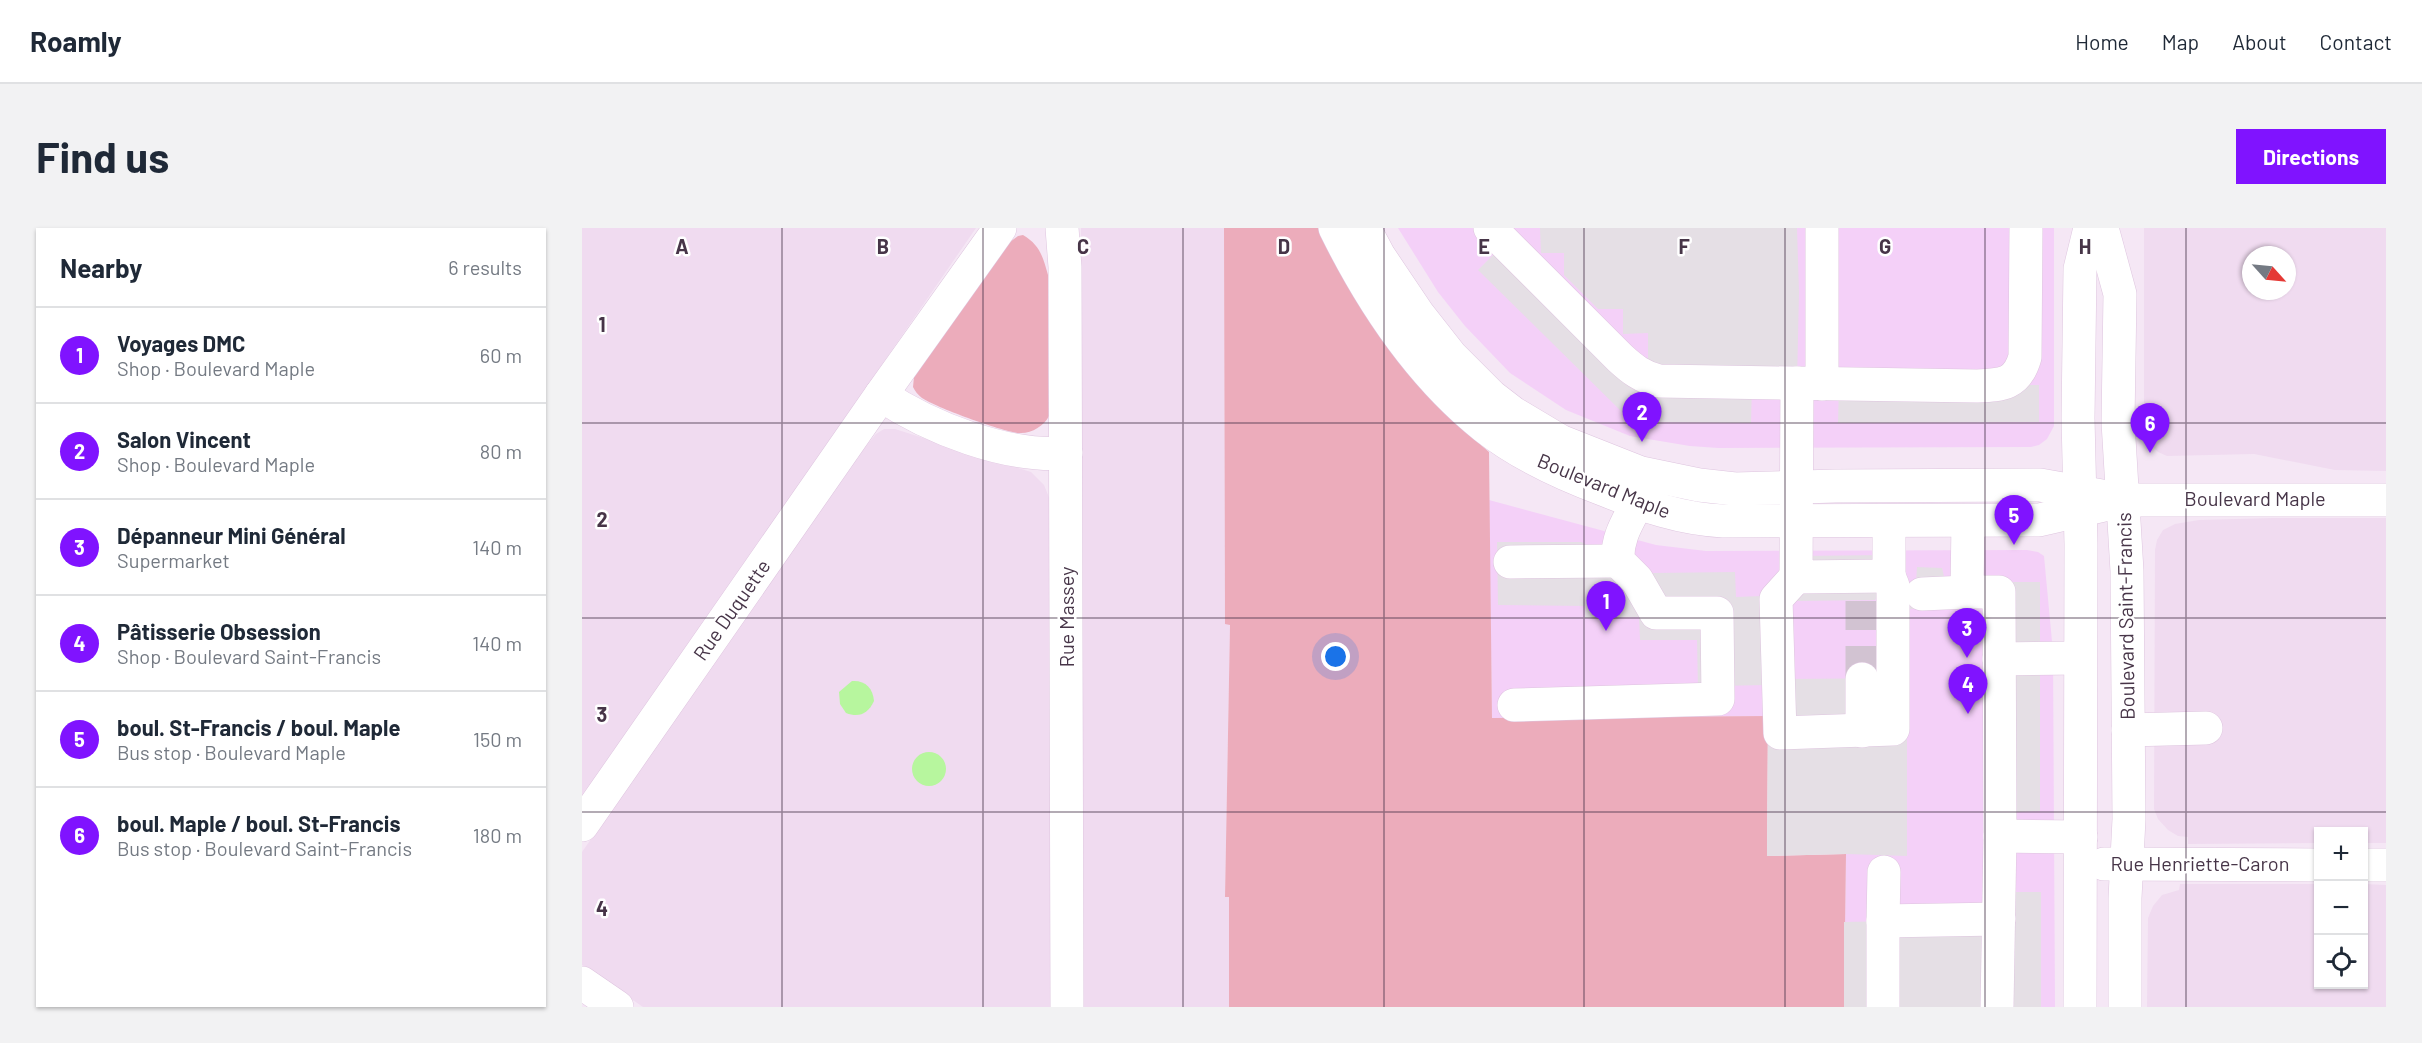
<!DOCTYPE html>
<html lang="en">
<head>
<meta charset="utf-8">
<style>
  body { margin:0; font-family:Barlow,sans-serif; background:#f2f2f3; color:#1f2937 }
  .controls { position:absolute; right:18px; bottom:18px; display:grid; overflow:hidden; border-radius:0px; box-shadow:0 2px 4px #0004 }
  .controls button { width:54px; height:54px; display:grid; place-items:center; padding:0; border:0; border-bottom:2px solid #e0e1e3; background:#fff; color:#1f2937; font:30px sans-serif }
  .compass { position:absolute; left:1660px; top:18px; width:54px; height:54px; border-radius:50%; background:#fff; box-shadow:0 2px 4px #0004; rotate:117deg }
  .you { position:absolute; left:754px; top:429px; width:21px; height:21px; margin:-15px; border:4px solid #fff; border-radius:50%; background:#1a73e8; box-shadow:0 0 0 9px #1a73e833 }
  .badge { display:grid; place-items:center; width:39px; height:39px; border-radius:50%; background:#8013ff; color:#fff; font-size:20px; font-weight:700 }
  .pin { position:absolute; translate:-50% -50px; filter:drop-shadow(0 2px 3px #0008) }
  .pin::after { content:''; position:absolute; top:32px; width:21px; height:18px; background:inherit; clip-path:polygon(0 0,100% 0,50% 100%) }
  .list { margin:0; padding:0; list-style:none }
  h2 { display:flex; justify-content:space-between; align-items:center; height:78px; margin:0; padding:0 24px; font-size:26px }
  h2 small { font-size:20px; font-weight:400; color:#747a83 }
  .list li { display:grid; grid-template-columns:39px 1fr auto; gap:18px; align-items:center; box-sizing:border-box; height:96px; padding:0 24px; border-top:2px solid #e0e1e3 }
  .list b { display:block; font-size:22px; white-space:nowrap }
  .list p { margin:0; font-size:20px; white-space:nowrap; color:#747a83 }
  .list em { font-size:20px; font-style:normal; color:#747a83 }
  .icon { flex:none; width:33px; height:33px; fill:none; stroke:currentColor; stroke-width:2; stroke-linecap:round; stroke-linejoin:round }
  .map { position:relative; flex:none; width:1804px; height:779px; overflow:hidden; border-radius:0px }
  header { display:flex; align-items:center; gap:36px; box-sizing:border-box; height:84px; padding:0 30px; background:#fff; border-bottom:2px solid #e0e1e3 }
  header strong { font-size:28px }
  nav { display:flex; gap:33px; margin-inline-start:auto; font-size:21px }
  .intro { display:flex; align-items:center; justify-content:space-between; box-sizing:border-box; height:144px; padding:0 36px }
  h1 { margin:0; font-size:42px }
  .button { padding:15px 27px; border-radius:0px; background:#8013ff; color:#fff; font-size:21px; font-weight:700 }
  main { display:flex; gap:36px; padding:0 36px }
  aside { flex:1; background:#fff; border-radius:0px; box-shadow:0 2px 4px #0004 }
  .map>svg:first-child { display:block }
  .residential { fill:#f0dbf0; fill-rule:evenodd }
  .commercial { fill:#f4d0f8 }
  .green { fill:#ecacbb }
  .parking { fill:#e5dfe5 }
  .water { fill:#b7f69e }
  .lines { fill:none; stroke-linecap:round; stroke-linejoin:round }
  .minor-tunnel { stroke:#d2c3d2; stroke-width:33; stroke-dasharray:33 16; stroke-linecap:butt }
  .minor-casing { stroke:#dec5df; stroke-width:34 }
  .minor { stroke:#fff; stroke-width:33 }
  .grid { fill:none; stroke:#473548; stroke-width:1.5; stroke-opacity:0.55 }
  .labels { text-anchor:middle; stroke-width:5; stroke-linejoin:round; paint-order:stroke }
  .street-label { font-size:20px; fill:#473548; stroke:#fff }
  .grid-label { font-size:20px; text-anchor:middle; font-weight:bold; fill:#473548; stroke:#fff; stroke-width:5; stroke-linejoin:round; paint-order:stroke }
</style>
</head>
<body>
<header>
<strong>Roamly</strong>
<nav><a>Home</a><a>Map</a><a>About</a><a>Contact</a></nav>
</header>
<div class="intro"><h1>Find us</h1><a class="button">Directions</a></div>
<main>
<aside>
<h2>Nearby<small>6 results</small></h2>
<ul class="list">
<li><span class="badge">1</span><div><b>Voyages DMC</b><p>Shop · Boulevard Maple</p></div><em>60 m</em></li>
<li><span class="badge">2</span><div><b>Salon Vincent</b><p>Shop · Boulevard Maple</p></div><em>80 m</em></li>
<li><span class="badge">3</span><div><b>Dépanneur Mini Général</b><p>Supermarket</p></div><em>140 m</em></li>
<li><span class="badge">4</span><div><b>Pâtisserie Obsession</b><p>Shop · Boulevard Saint-Francis</p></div><em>140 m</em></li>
<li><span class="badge">5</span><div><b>boul. St-Francis / boul. Maple</b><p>Bus stop · Boulevard Maple</p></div><em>150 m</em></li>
<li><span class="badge">6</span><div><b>boul. Maple / boul. St-Francis</b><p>Bus stop · Boulevard Saint-Francis</p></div><em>180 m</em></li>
</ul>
</aside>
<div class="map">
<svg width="1804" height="779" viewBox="0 0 1804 779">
  <rect width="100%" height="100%" fill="#f5e7f5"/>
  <g class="residential">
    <polygon points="0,0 394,0 0,572"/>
    <polygon points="499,0 642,0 643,396 648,396 643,669 647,669 647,779 502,779"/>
    <path d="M1562,0h242v243l-51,-1 -81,-16 -87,2 -9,-4 -8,-8 -6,-17zM1669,27h36v36h-36z"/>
    <polygon points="302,201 313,201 449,244 462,257 468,272 468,779 61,779 0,737 0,624 283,219 294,206"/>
    <polygon points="1691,290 1804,290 1804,615 1782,615 1782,604 1736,604 1736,615 1606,616 1606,609 1596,608 1586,602 1576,591 1572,581 1573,322 1575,312 1581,302 1593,296 1617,292"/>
    <polygon points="1598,656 1736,656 1736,756 1782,756 1782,656 1804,657 1804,779 1565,779 1566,690 1571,678 1580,667 1597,662"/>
  </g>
  <g class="commercial">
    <polygon points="816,0 1472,0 1472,198 1465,211 1457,217 1449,219 1136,220 1108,218 1048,208 984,182 928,145 883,98 856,64"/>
    <polygon points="907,272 1074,317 1124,323 1445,322 1456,324 1462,328 1471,424 1473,779 1262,779 1264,626 1186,488 910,490"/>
  </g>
  <g class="green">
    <polygon points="642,0 737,0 885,205 907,224 910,490 1186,488 1185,628 1264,626 1262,779 647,779 647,669 643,669 648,397 643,396"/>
    <path d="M441,7c17,10 20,22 25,40l1,141c-5,10 -18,18 -30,17 -16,-1 -84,-26 -97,-35 -4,-3 -7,-7 -9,-11l1,-10 96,-135 8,-6z"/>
  </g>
  <g class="parking">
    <polygon points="933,0 1215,0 1217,64 1215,155 1170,155 1169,195 1059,194 1060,168 1042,186 896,42 923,15 1054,144 1066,130 1066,105 1041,106 1041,81 1016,81 982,47 982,25 959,25 958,0"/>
    <polygon points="1257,156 1457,157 1457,194 1256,195"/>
    <polygon points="915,314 999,314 1036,333 1070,345 1153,344 1154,369 1180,368 1184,457 1135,458 1116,461 1115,412 1058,412 1057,389 1003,390 1003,378 916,377"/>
    <polygon points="1307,327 1307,348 1293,372 1212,373 1214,328"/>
    <polygon points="1335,339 1360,340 1366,365 1366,381 1327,381 1325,362 1334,355"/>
    <polygon points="1426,354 1458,354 1458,583 1418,585"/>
    <polygon points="1325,450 1325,628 1264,626 1185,628 1186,488 1204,451"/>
    <polygon points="1417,664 1459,664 1459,779 1262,779 1262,694 1416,691"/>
  </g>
  <g class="water">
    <path d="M270,453c13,-1 21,7 22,20 -6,13 -15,17 -28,12l-6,-9 -1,-12z"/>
    <circle cx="347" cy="541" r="17"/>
  </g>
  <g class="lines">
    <polyline class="minor-tunnel" points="1280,451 1280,373"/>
    <defs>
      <g id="minor">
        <polyline points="480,0 483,39 485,779"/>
        <path d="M753,0c36,73 86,148 150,199 35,28 77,47 120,63 39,16 76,29 118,31l316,-1 74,-17"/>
        <polyline points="782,0 797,28 836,86 869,128 909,168 931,185 978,213 1059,245 1117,257 1153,261 1253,258 1458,257 1542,272 1804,272"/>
        <path d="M908,0l130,130c12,11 22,19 39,23l317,5c26,-1 41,-1 49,-29l1,-129"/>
        <polyline points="1240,0 1240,156"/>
        <polyline points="1520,0 1538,66 1536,194 1545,343 1547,591 1543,670 1543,779"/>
        <polyline points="1215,155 1214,349 1307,348 1307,293"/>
        <path d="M299,167c49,33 126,63 185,58"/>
        <polyline points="1386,293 1385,364 1417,364 1418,608 1499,609"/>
        <polyline points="928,334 1036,333"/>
        <polyline points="1214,349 1194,371 1198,505 1311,501 1311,358 1307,348"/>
        <polyline points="1340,366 1385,364"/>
        <polyline points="1417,431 1498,430"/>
        <polyline points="1280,451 1280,503"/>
        <path d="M932,477l204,-6 -1,-86h-61l-19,-33 -19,-19c-2,-30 18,-49 28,-77"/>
        <polyline points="1546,502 1624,500"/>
        <polyline points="0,597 299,167 418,0"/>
        <polyline points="1522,636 1736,637"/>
        <polyline points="1782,637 1804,637"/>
        <polyline points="1301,693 1302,644"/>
        <polyline points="0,755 35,779"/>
        <polyline points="1301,779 1301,693 1417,691"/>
        <polyline points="1415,779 1418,608"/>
        <polyline points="1498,779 1499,316 1496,190 1498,41 1508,0"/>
      </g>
    </defs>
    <use href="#minor" class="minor-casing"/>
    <use href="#minor" class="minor"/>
  </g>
  <path class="grid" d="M200,0v779M401,0v779M601,0v779M802,0v779M1002,0v779M1203,0v779M1403,0v779M1604,0v779M0,195h1804M0,390h1804M0,584h1804"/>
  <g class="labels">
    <g class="street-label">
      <text transform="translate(1022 258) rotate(22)" y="7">Boulevard Maple</text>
      <text x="1673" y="278">Boulevard Maple</text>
      <text transform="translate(150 382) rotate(-55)" y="7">Rue Duquette</text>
      <text transform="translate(1544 388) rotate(-91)" y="7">Boulevard Saint-Francis</text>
      <text transform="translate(485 389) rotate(-90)" y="7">Rue Massey</text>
      <text x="1618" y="643">Rue Henriette-Caron</text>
    </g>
  </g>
  <g class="grid-label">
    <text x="100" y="26">A</text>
    <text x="301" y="26">B</text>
    <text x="501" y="26">C</text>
    <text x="702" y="26">D</text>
    <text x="902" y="26">E</text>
    <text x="1102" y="26">F</text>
    <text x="1303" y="26">G</text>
    <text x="1503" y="26">H</text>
    <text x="20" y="104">1</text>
    <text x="20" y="299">2</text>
    <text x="20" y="494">3</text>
    <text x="20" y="688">4</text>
  </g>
</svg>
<div class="controls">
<button>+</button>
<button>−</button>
<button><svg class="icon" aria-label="locate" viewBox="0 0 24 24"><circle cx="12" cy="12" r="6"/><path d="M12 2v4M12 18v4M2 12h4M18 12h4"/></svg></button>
</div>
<svg class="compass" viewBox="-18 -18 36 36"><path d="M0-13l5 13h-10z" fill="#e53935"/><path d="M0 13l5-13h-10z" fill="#747a83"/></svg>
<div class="you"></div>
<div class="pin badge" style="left:1024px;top:403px">1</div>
<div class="pin badge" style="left:1060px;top:214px">2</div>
<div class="pin badge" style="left:1385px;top:430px">3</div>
<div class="pin badge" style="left:1386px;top:486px">4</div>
<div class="pin badge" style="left:1432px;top:317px">5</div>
<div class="pin badge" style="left:1568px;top:225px">6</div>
</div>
</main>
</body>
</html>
